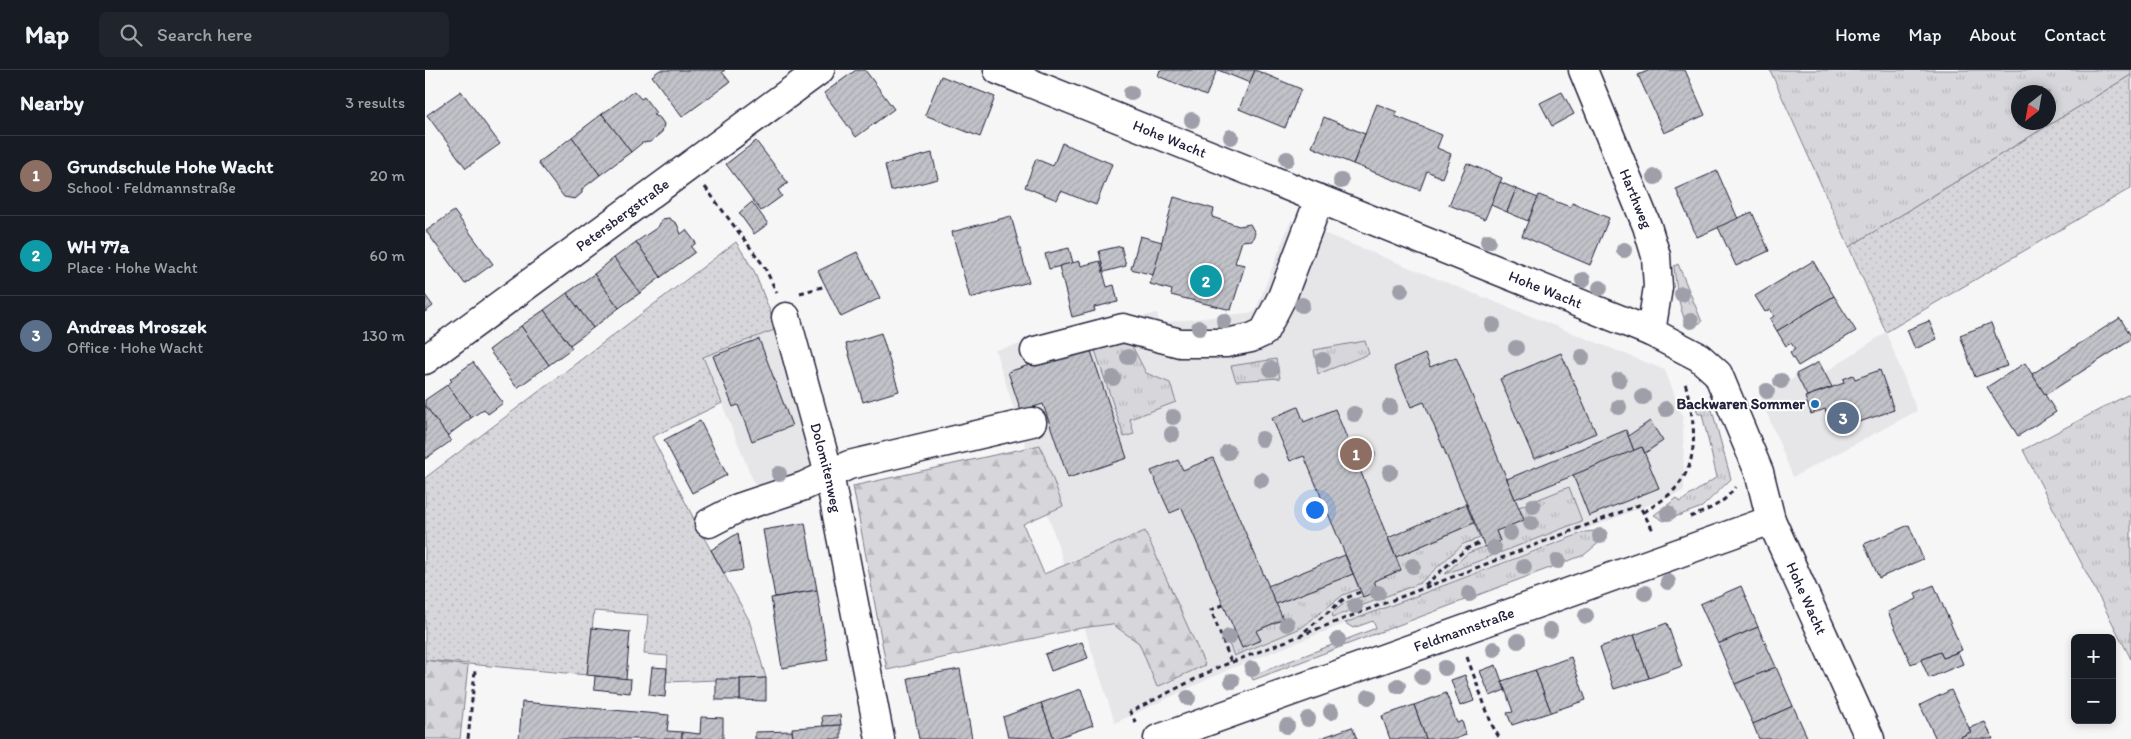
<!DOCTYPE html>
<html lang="en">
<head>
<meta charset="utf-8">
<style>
  body { margin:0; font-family:Itim,sans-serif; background:#20242c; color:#f1f3f6 }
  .controls { position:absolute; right:15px; bottom:15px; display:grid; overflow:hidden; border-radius:8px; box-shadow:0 2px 8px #0003 }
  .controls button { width:45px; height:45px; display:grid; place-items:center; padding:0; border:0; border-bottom:1px solid #363941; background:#171b24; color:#f1f3f6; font:25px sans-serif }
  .compass { position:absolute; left:1586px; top:15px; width:45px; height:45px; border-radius:50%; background:#171b24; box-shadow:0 2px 8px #0003; rotate:211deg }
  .you { position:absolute; left:889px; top:439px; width:18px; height:18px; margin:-12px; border:4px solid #fff; border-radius:50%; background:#1a73e8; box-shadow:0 0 0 8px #1a73e833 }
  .badge { display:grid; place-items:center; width:32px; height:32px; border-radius:50%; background:#1f6fb2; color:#fff; font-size:16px; font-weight:700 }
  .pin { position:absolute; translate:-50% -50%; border:2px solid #fff; box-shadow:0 1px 5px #0006 }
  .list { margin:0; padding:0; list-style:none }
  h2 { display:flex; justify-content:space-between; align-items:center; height:65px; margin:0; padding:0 20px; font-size:21px }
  h2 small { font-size:16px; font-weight:400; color:#9ea1a6 }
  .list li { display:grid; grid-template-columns:32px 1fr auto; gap:15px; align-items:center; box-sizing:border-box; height:80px; padding:0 20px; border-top:1px solid #363941 }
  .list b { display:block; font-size:19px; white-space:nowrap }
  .list p { margin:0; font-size:16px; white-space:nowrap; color:#9ea1a6 }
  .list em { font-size:16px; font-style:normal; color:#9ea1a6 }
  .icon { flex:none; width:28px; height:28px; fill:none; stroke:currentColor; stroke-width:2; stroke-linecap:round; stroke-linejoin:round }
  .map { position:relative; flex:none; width:1706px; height:669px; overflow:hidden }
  header { display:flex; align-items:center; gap:30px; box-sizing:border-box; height:70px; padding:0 25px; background:#171b24; border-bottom:1px solid #363941 }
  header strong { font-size:24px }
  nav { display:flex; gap:28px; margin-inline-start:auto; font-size:18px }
  .search { width:350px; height:45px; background:#20242c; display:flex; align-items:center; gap:12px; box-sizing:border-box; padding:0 18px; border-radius:8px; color:#9ea1a6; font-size:19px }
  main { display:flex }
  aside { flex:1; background:#171b24 }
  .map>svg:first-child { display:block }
  .built { fill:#e6e6e9 }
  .grass { fill:url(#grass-tufts); stroke:#7c7c8b; fill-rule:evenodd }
  .forest { fill:url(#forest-firs); stroke:#7c7c8b }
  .garden { fill:url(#garden-dots); stroke:#7c7c8b }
  .building { fill:url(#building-hatch); stroke:#22223b }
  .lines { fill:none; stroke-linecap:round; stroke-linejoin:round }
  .minor-casing { stroke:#22223b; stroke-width:31 }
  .path { stroke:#22223b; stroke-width:3; stroke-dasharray:5 4; stroke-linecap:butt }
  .minor { stroke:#fff; stroke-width:28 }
  .tree { fill:#9f9faa }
  .poi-dot { fill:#1f6fb2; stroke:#fff; stroke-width:2 }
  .labels { text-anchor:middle; stroke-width:4; stroke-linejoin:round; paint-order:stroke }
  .street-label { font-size:15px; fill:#22223b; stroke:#fff }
  .poi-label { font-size:15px; font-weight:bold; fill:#22223b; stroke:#fff; text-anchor:end }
</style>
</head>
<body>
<header>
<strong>Map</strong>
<div class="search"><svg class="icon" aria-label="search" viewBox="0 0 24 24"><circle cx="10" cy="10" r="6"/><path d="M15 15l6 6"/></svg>Search here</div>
<nav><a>Home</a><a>Map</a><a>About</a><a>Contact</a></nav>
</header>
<main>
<aside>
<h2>Nearby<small>3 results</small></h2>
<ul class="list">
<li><span class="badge" style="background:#8d6e63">1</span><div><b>Grundschule Hohe Wacht</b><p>School · Feldmannstraße</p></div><em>20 m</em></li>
<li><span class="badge" style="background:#0f9aa8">2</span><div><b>WH 77a</b><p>Place · Hohe Wacht</p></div><em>60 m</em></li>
<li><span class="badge" style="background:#5c6f8a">3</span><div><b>Andreas Mroszek</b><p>Office · Hohe Wacht</p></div><em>130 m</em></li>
</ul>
</aside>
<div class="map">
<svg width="1706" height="669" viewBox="0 0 1706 669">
  <defs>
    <pattern id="grass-tufts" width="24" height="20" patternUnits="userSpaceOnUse" patternTransform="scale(1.25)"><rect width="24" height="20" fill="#d7d7db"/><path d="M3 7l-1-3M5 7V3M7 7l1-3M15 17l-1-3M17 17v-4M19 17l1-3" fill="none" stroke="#b8b8bd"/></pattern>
    <pattern id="forest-firs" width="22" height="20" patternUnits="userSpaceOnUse" patternTransform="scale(1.25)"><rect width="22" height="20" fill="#d7d7db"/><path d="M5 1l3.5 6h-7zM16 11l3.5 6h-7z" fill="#b8b8bd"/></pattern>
    <pattern id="garden-dots" width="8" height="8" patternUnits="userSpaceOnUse" patternTransform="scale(1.25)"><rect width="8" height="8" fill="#d7d7db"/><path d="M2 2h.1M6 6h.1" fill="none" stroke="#b8b8bd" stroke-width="1.8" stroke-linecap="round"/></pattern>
    <pattern id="building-hatch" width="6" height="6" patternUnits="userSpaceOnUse" patternTransform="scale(1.25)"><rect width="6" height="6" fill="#c2c2c9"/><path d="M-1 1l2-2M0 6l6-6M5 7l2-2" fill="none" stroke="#a6a6ae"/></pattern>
  </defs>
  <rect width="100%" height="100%" fill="#f6f6f7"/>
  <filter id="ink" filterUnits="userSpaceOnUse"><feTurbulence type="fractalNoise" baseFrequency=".02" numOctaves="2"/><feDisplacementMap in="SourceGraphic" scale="10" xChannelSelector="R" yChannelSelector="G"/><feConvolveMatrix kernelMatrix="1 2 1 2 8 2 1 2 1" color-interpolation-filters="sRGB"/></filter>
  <g filter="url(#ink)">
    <g class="built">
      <polygon points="866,150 1240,300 1258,347 1259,421 807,598 690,653 570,280 732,243 734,253 830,242"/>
      <polygon points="352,259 395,401 331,418 278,287"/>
      <polygon points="1461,262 1492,341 1368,407 1336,329 1394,292 1401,302"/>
    </g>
    <g class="grass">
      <path d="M1345,0h361v5l-282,172zM1594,22h30v30h-30z"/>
      <path d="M1253,194l24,58 -14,6c-9,-20 -12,-40 -14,-62z"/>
      <polygon points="704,270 721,303 745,313 751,332 705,349 709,364 699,367 670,280"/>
      <polygon points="940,271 944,284 893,304 889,280"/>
      <polygon points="851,289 855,308 811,311 806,296"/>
      <polygon points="1706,323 1706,589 1598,380"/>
      <polygon points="1275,332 1282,334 1287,340 1306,409 1277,437 1239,451 1229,445 1252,428 1255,432 1292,407 1277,344 1273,344 1270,333"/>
      <polygon points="1144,417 1157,451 1020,504 1043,483 1075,471 1071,461 1099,450 1094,437"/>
      <polygon points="1049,453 1055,468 1038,474 995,513 908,547 907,543 921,532 953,521 949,511 976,500 971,487"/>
      <polygon points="1180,460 1182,466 1159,485 828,610 826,606 951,558 948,551 928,558 920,553 1160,462"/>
      <polygon points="928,504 934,519 918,525 876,558 809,586 800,564 809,560 817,578 835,570 831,561 857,550 851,534"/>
    </g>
    <g class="forest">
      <polygon points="615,375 638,436 598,454 619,504 720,461 780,595 732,617 714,573 687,554 656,558 462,600 428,416"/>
      <polygon points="0,590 43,596 35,669 0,669"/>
    </g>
    <g class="garden">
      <polygon points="1706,5 1706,118 1461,262 1424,177"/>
      <polygon points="311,172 329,201 352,259 278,287 297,333 227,367 271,453 324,550 341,608 241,612 243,586 219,584 223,545 169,541 162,605 0,590 0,408"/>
    </g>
    <g class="building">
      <polygon points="235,0 300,0 297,2 305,12 257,47 227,6"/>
      <polygon points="431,0 440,0 469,39 431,67 399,23"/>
      <polygon points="735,0 792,0 781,26 733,6"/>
      <polygon points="793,0 830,0 825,13"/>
      <polygon points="830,0 876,19 860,58 814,39"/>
      <polygon points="1225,0 1260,0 1280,45 1239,63 1213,5"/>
      <polygon points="516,6 570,27 555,67 500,45"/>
      <polygon points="36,21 75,74 41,98 2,45"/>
      <polygon points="209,21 216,29 219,27 231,43 228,45 235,48 239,54 237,62 225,72 217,73 206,82 177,44"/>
      <polygon points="1137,22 1149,44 1127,56 1115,33"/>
      <polygon points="952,34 972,42 970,46 1017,65 1012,78 1026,84 1017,108 1002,101 995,120 928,94"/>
      <polygon points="177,44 206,82 175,105 147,67"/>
      <polygon points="899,47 940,64 928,94 887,77"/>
      <polygon points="147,67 175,105 157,119 157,123 150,129 139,127 113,93"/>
      <polygon points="331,71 363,113 353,120 357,126 336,141 301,94"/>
      <polygon points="637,73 687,94 671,135 636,121 632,130 600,117 611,89 628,96"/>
      <polygon points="507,83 513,109 466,121 460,95"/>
      <polygon points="1042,93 1077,108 1060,149 1024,135"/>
      <polygon points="1292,101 1313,149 1272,167 1251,119"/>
      <polygon points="1075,112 1091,119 1082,142 1066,135"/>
      <polygon points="1091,119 1113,128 1103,151 1082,142"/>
      <polygon points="1114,125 1145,137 1147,133 1184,148 1165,195 1097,166"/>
      <polygon points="749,127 789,139 787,147 814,156 825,154 830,163 827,170 817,171 810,193 820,195 806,240 746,225 747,220 725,214"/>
      <polygon points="327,132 343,154 329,164 314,143"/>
      <polygon points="29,141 68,194 40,214 1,161"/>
      <polygon points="1327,142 1344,181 1311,196 1293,157"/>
      <polygon points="586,146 604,212 545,228 527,162"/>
      <polygon points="244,148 252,154 256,164 261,160 271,173 266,177 270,182 236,207 211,172 233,157 237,149"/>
      <polygon points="715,166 737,172 728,205 706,199"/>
      <polygon points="211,172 236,207 215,223 189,188"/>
      <polygon points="696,176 701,196 679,202 674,181"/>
      <polygon points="644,178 648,193 624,199 620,184"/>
      <polygon points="432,182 455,228 416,247 393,201"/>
      <polygon points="189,188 215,223 194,238 169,204"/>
      <polygon points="655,191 656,196 675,191 682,217 689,215 693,232 669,237 670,241 647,247 634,196"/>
      <polygon points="1388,191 1409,226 1352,261 1345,249 1349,246 1345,239 1340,242 1330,226"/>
      <polygon points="169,204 194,238 168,258 142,223"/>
      <polygon points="142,223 168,258 145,275 119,240"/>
      <polygon points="0,225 8,236 0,242"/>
      <polygon points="1409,226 1431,261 1373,296 1365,283 1370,279 1366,273 1361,276 1352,261"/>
      <polygon points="119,240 147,278 124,295 96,256"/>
      <polygon points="1695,248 1706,266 1706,270 1620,325 1607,304"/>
      <polygon points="1504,251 1512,269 1490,279 1482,260"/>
      <polygon points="1566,253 1582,296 1550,307 1535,265"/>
      <polygon points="96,256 124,295 92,318 64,280"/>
      <polygon points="456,263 474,321 438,332 421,274"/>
      <polygon points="334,269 367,356 327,371 313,335 308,337 288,286"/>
      <polygon points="664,275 702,388 643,408 618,334 596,341 583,302"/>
      <polygon points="1136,283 1171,363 1109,389 1075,309"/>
      <polygon points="1000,284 1005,297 1031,287 1099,450 1071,461 1075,471 1060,477 999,332 986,337 969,297"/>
      <polygon points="48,292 78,333 63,344 59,339 46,348 22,315 27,311 25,309"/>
      <polygon points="1394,292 1407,317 1382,326 1371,304"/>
      <polygon points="1600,293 1631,342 1593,366 1562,317"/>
      <polygon points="1455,300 1469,340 1408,361 1400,339 1386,344 1380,327 1419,313 1418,309 1428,305 1430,309"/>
      <polygon points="22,315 46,348 22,366 0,335 0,330"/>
      <polygon points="0,335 26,371 0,389"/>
      <polygon points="873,337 879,352 910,339 976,500 949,511 953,521 938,527 879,386 865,391 847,348"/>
      <polygon points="275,351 302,405 267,423 239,370"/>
      <polygon points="1225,351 1238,371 1220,383 1217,377 1209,381 1203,366"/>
      <polygon points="1201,360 1209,381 1090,429 1082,409"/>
      <polygon points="1217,377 1234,418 1164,446 1148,405"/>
      <polygon points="788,388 858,549 831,561 836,570 817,578 757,438 745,443 726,401 753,390 758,400"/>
      <polygon points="1041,434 1049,453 971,487 963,468"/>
      <polygon points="380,453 392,520 350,527 338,460"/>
      <polygon points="1484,455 1498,489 1454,508 1439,474"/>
      <polygon points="313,463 318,500 299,503 286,480"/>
      <polygon points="920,485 928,504 851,534 843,516"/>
      <polygon points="1509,515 1537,580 1518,588 1515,582 1486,594 1463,542 1492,529 1490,523"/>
      <polygon points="1316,516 1333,557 1293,574 1275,534"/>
      <polygon points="392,520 403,590 357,598 346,528"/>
      <polygon points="1242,553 1257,596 1224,608 1209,565"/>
      <polygon points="1333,557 1351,597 1310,614 1293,574"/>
      <polygon points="167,558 205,562 201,609 162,605"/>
      <polygon points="1209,565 1224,608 1189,619 1175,577"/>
      <polygon points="657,572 663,588 626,601 620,584"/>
      <polygon points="1515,582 1518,588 1533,582 1538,594 1504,608 1496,590"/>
      <polygon points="1146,587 1161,630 1126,642 1110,600"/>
      <polygon points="1071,595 1080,620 1065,626 1055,601"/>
      <polygon points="227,597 242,598 240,627 224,625"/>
      <polygon points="1351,597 1368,636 1328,654 1310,614"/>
      <polygon points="535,599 547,669 494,669 483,608"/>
      <polygon points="1110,600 1126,642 1087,655 1082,643 1088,642 1077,611"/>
      <polygon points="1040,605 1049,631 1035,636 1026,610"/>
      <polygon points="170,606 206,609 205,623 169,619"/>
      <polygon points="341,608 341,631 315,630 315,609"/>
      <rect x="291" y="609" width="24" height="21"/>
      <polygon points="656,619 668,655 629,669 616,633"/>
      <polygon points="1526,620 1546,662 1531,669 1511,669 1495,635"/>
      <polygon points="1021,623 1032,653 1037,651 1041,665 1030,669 1001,669 989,635"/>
      <polygon points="97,632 244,645 242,661 257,662 257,669 94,669"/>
      <polygon points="616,633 629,669 583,667 578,647"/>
      <polygon points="989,635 1001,669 965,669 957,646"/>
      <polygon points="1368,636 1383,669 1334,669 1328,654"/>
      <polygon points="415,645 416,655 398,656 397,646"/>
      <polygon points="276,647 298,648 298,669 257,669 257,662 275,664"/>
      <polygon points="1560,652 1568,669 1531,669 1546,662 1544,658"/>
      <polygon points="416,655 416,669 368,669 367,658"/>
      <polygon points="927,657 932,669 893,669"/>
      <polygon points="367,661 368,669 330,669 330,662"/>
    </g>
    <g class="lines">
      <defs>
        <g id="minor">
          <path id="s1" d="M573,0l653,262 48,25 19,17 41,98 12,48 99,219"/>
          <path id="s2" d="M1158,0l64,156 9,30 2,31 -7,45"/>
          <path id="s3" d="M361,247l43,157 51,265"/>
          <polyline points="610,281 698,258 755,273 801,273 826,268 839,262 857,227 894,130"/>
          <path id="s4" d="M0,290l395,-290"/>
          <polyline points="284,453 313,438 379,416 424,395 607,352"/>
          <path id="s5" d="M733,669l613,-219"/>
        </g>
      </defs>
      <use href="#minor" class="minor-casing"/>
      <g class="path">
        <polyline points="280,117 339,196 352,223"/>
        <polyline points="375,223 401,216"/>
        <path d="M1219,442c9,-6 20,-12 28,-20 31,-30 22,-73 13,-110"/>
        <path d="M1265,447c18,-7 34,-13 45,-30"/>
        <polyline points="1000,515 1041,479 1057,472"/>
        <polyline points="798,535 786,540 806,592"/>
        <polyline points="880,561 919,529 935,522"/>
        <polyline points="1042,587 1067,655 1075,669"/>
        <polyline points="711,653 705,642 794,597 1214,435 1229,462"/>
        <polyline points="43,669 50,601"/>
      </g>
      <use href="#minor" class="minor"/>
    </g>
    <g class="tree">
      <circle cx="706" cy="23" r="8"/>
      <circle cx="767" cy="50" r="8"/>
      <circle cx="806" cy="67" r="8"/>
      <circle cx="862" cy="89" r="8"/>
      <circle cx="1230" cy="107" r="8"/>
      <circle cx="916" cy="111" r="8"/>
      <circle cx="1063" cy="171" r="8"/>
      <circle cx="1199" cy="180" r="8"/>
      <circle cx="1158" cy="210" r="8"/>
      <circle cx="1175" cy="218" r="8"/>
      <circle cx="976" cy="220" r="8"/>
      <circle cx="1257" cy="224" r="8"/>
      <circle cx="877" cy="235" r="8"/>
      <circle cx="799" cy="251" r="8"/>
      <circle cx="1266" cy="251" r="8"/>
      <circle cx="1068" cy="255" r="8"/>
      <circle cx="774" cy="258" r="8"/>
      <circle cx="1091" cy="278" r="8"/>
      <circle cx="703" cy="287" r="8"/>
      <circle cx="1157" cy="287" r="8"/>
      <circle cx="898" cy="290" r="8"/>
      <circle cx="846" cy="299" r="8"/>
      <circle cx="688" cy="308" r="8"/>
      <circle cx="1194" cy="310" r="8"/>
      <circle cx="1356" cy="311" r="8"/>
      <circle cx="1342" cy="321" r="8"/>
      <circle cx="1218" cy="327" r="8"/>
      <circle cx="965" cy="337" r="8"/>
      <circle cx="1194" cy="337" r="8"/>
      <circle cx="1241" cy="339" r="8"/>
      <circle cx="929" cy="344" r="8"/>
      <circle cx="748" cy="347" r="8"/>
      <circle cx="747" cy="364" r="8"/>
      <circle cx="837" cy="369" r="8"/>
      <circle cx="803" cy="382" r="8"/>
      <circle cx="943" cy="384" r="8"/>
      <circle cx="965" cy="402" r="8"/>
      <circle cx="354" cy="404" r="8"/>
      <circle cx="836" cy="410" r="8"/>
      <circle cx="1108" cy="436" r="8"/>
      <circle cx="1243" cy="443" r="8"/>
      <circle cx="1106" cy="453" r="8"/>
      <circle cx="1085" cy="463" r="8"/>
      <circle cx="1175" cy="466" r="8"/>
      <circle cx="1069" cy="478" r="8"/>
      <circle cx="1133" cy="491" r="8"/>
      <circle cx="988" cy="496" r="8"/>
      <circle cx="1099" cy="497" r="8"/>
      <circle cx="1243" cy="512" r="8"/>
      <circle cx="953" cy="523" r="8"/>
      <circle cx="1220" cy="523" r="8"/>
      <circle cx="1044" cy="524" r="8"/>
      <circle cx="930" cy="536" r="8"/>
      <circle cx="1161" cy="546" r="8"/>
      <circle cx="862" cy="554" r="8"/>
      <circle cx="1125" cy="560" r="8"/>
      <circle cx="804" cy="567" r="8"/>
      <circle cx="913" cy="570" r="8"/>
      <circle cx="1093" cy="571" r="8"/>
      <circle cx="1069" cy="579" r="8"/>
      <circle cx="1020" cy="598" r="8"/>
      <circle cx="827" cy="599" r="8"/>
      <circle cx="997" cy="607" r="8"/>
      <circle cx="807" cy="611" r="8"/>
      <circle cx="973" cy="616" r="8"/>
      <circle cx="944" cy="627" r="8"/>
      <circle cx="763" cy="628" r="8"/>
      <circle cx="906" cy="642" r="8"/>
      <circle cx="883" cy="649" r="8"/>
      <circle cx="862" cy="656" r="8"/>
    </g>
  </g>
  <circle class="poi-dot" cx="1390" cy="334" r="5"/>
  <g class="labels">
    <g class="street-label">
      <text dy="5" stroke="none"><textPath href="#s1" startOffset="185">Hohe Wacht</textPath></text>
      <text dy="5" stroke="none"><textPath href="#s2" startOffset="139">Harthweg</textPath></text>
      <text dy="5" stroke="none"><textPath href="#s4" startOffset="245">Petersbergstraße</textPath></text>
      <text dy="5" stroke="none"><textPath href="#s1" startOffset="590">Hohe Wacht</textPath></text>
      <text dy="5" stroke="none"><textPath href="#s3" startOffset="156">Dolomitenweg</textPath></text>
      <text dy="5" stroke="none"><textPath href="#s1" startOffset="1025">Hohe Wacht</textPath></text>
      <text dy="5" stroke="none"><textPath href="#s5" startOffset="325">Feldmannstraße</textPath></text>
    </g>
    <g class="poi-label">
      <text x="1380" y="339">Backwaren Sommer</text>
    </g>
  </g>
</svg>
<div class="controls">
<button>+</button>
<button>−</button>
</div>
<svg class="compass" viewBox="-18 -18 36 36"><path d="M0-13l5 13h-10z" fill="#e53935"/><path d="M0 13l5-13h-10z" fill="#9ea1a6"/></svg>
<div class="you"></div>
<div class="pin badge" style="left:931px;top:384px;background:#8d6e63">1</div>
<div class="pin badge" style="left:781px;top:211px;background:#0f9aa8">2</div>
<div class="pin badge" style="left:1418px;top:348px;background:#5c6f8a">3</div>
</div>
</main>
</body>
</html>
